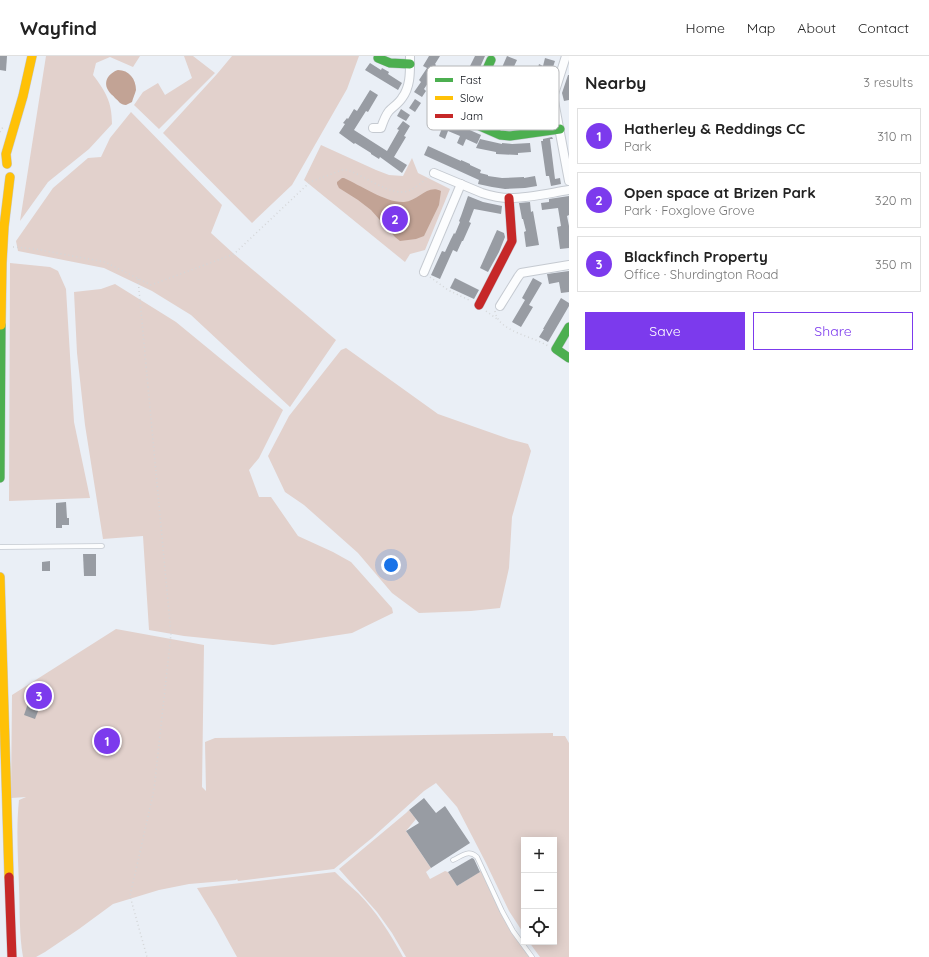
<!DOCTYPE html>
<html lang="en">
<head>
<meta charset="utf-8">
<style>
  body { margin:0; font-family:Quicksand,sans-serif; background:#f6f6f6; color:#222 }
  .controls { position:absolute; right:12px; bottom:12px; display:grid; overflow:hidden; border-radius:0px; box-shadow:0 2px 10px #0003 }
  .controls button { width:36px; height:36px; display:grid; place-items:center; padding:0; border:0; border-bottom:1px solid #e0e0e0; background:#fff; color:#222; font:20px sans-serif }
  .you { position:absolute; left:391px; top:509px; width:14px; height:14px; margin:-10px; border:3px solid #fff; border-radius:50%; background:#1a73e8; box-shadow:0 0 0 6px #1a73e833 }
  .badge { display:grid; place-items:center; width:26px; height:26px; border-radius:50%; background:#7c3aed; color:#fff; font-size:13px; font-weight:700 }
  .pin { position:absolute; translate:-50% -50%; border:2px solid #fff; box-shadow:0 1px 4px #0006 }
  .list { margin:0; padding:0; list-style:none }
  h2 { display:flex; justify-content:space-between; align-items:center; height:52px; margin:0; padding:0 16px; font-size:17px }
  h2 small { font-size:13px; font-weight:400; color:#767676 }
  .list li { display:grid; grid-template-columns:26px 1fr auto; gap:12px; align-items:center; box-sizing:border-box; height:56px; margin:0 8px 8px; padding:0 8px; border:1px solid #e0e0e0; border-radius:0px }
  .list b { display:block; font-size:15px; white-space:nowrap }
  .list p { margin:0; font-size:13px; white-space:nowrap; color:#767676 }
  .list em { font-size:13px; font-style:normal; color:#767676 }
  .actions { display:flex; gap:8px; padding:12px 16px }
  .actions a { flex:1; padding:9px 0; border:1px solid #7c3aed; border-radius:0px; text-align:center; font-size:14px; color:#7c3aed }
  .actions .main { background:#7c3aed; color:#fff }
  .icon { flex:none; width:22px; height:22px; fill:none; stroke:currentColor; stroke-width:2; stroke-linecap:round; stroke-linejoin:round }
  .map { position:relative; flex:none; width:569px; height:901px; overflow:hidden }
  header { display:flex; align-items:center; gap:24px; box-sizing:border-box; height:56px; padding:0 20px; background:#fff; border-bottom:1px solid #e0e0e0 }
  header strong { font-size:19px }
  nav { display:flex; gap:22px; margin-inline-start:auto; font-size:14px }
  main { display:flex }
  aside { flex:1; background:#fff }
  .map>svg:first-child { display:block }
  .green { fill:#e2d1cc }
  .water { fill:#c2a395 }
  .building { fill:#989ca3 }
  .lines { fill:none; stroke-linecap:round; stroke-linejoin:round }
  .lane-casing { stroke:#c5cad1; stroke-width:5.5 }
  .street-casing { stroke:#c5cad1; stroke-width:10 }
  .fast-casing { stroke:#c5cad1; stroke-width:10 }
  .slow-casing { stroke:#c5cad1; stroke-width:10 }
  .jam-casing { stroke:#c5cad1; stroke-width:10 }
  .path { stroke:#d4d6d8; stroke-width:1.5; stroke-dasharray:1 3; stroke-linecap:butt }
  .lane { stroke:#fcfdfe; stroke-width:4 }
  .street { stroke:#fcfdfe; stroke-width:8 }
  .fast { stroke:#4caf50; stroke-width:9 }
  .slow { stroke:#ffc107; stroke-width:9 }
  .jam { stroke:#c62828; stroke-width:9 }
  .key { fill:#fff; stroke:#b5b6b8; stroke-width:1 }
  .key-label { font-size:11px; fill:#080c13 }
</style>
</head>
<body>
<header>
<strong>Wayfind</strong>
<nav><a>Home</a><a>Map</a><a>About</a><a>Contact</a></nav>
</header>
<main>
<div class="map">
<svg width="569" height="901" viewBox="0 0 569 901">
  <rect width="100%" height="100%" fill="#eaeff6"/>
  <g class="green">
    <path d="M46,0h94l-7,11 -23,-10 -14,6 -3,12c13,17 19,27 19,49l-23,25 -41,33 -28,39z"/>
    <polygon points="184,0 193,0 215,17 159,73 134,49 143,36 158,27 165,39 192,22"/>
    <polygon points="232,0 359,0 347,33 292,129 252,167 163,77 217,18"/>
    <polygon points="131,56 222,149 211,177 234,198 336,284 290,351 191,259 152,235 104,212 18,195 16,185 53,132 88,102 101,101 110,82"/>
    <polygon points="321,89 376,114 389,119 403,120 412,102 418,117 450,133 425,194 410,198 405,206 304,124"/>
    <polygon points="10,207 50,211 58,215 66,233 74,366 90,442 9,445"/>
    <polygon points="115,228 176,266 283,354 259,402 249,414 259,441 271,441 298,480 333,496 351,506 392,552 393,557 352,577 273,589 184,580 149,574 143,480 103,483 85,369 77,297 74,236 101,233"/>
    <polygon points="346,292 438,358 509,383 528,388 531,395 512,461 509,512 500,552 471,555 419,557 392,537 358,497 304,449 285,436 268,400 289,360 341,294"/>
    <path d="M116,573l88,16 -2,142 4,4 -1,-49 10,-4 338,-5v3h12l4,7v214h-29l-11,-15h25v-102h-30v94l-15,-23 -23,-48 -29,-56 -21,-24 -12,8 -52,47 -38,31 -96,12 -1,-2 -1,1 -47,4 -30,6 -46,14 -34,25 -34,23 -9,5h-13c-4,-23 -3,-47 -4,-71 -1,-29 -3,-58 0,-86l7,-3 -15,1 1,-103z"/>
    <polygon points="409,754 416,763 406,775 431,812 426,816 430,823 445,815 448,816 457,830 481,815 513,877 530,901 406,901 392,877 377,856 339,813 406,757"/>
    <path d="M335,816c7,7 15,14 23,21 18,18 33,42 45,64h-166l-21,-38 -19,-31z"/>
  </g>
  <g class="water">
    <path d="M118,14c11,0 18,9 18,20 -1,4 -3,8 -4,12 -2,1 -4,2 -6,3 -6,0 -7,-4 -11,-7 -2,-3 -5,-4 -7,-8 -5,-9 1,-17 10,-20z"/>
    <path d="M342,122h2c16,7 42,25 60,24 15,-1 23,-18 37,-11l-2,14 -15,31 -8,3 -16,2 -5,-4 -24,-27 -13,-10 -19,-12 -2,-4v-2z"/>
  </g>
  <g class="building">
    <polygon points="0,0 7,0 6,15 0,14"/>
    <polygon points="429,0 440,0 435,8 436,9 430,19 432,21 424,33 426,35 422,41 414,36 421,26 419,24 427,12 423,10"/>
    <polygon points="475,0 485,0 478,16 469,12"/>
    <polygon points="507,0 517,4 499,43 490,39"/>
    <polygon points="545,2 555,5 553,11 550,10 542,36 545,35 546,42 543,44 543,47 545,49 549,49 552,66 535,68 535,66 513,70 500,69 487,65 487,64 476,59 480,49 493,55 502,58 509,58 508,60 538,57 537,50 540,49 540,46 539,44 536,44 535,31 533,30 539,8 543,10"/>
    <polygon points="370,7 381,14 382,12 389,16 388,18 402,27 398,34 365,14"/>
    <polygon points="568,19 569,19 569,44 564,45 562,37"/>
    <polygon points="370,34 378,39 368,56 366,55 354,74 387,95 399,74 397,73 403,65 410,70 404,80 406,81 394,101 407,109 402,117 380,101 379,103 371,98 371,97 355,87 354,88 339,77 345,68 343,67 347,62 348,63 354,53 357,55"/>
    <polygon points="415,43 421,47 415,56 409,52"/>
    <polygon points="401,53 410,59 406,65 397,60"/>
    <polygon points="440,60 447,64 448,62 458,66 457,68 463,71 481,79 477,88 466,83 463,90 457,87 460,80 448,75 445,83 439,80 442,72 436,69"/>
    <polygon points="552,81 553,83 550,83 555,123 560,122 561,128 551,130 549,120 546,120 541,85 543,85 543,83"/>
    <polygon points="480,83 502,88 502,87 512,88 530,87 531,96 518,97 518,99 496,98 496,96 476,92"/>
    <polygon points="428,90 461,105 461,104 470,108 470,109 481,114 480,117 488,119 488,120 502,122 524,121 524,122 535,120 537,130 525,132 505,133 492,131 478,128 479,124 424,99"/>
    <polygon points="468,140 483,146 502,150 501,158 474,153 469,166 471,167 463,185 462,185 457,196 453,194 440,223 431,219 442,195 445,196 451,183 454,177 455,178 460,166 459,165 461,160"/>
    <polygon points="569,140 569,159 567,160 569,170 569,192 560,193 557,171 561,170 558,152 542,154 541,147 549,146 549,143"/>
    <polygon points="530,146 531,156 533,155 539,189 526,191 524,176 526,175 523,163 522,163 519,147"/>
    <polygon points="497,174 504,177 505,181 499,196 488,216 480,212"/>
    <polygon points="569,215 569,236 561,237 559,226 549,228 547,218"/>
    <polygon points="455,222 479,234 474,243 450,232"/>
    <polygon points="533,222 542,227 529,249 533,251 521,271 512,266 525,244 522,242"/>
    <polygon points="561,242 569,247 569,250 548,286 539,281 544,273 543,273"/>
    <polygon points="66,446 67,462 69,462 69,469 62,469 62,472 56,472 56,447"/>
    <polygon points="83,498 96,498 96,520 84,520"/>
    <polygon points="50,505 50,515 42,515 42,506"/>
    <polygon points="33,633 45,637 35,663 24,659"/>
    <polygon points="424,742 436,757 445,750 470,787 431,812 406,775 419,767 409,754"/>
    <polygon points="472,802 474,803 480,816 457,830 448,816"/>
  </g>
  <g class="lines">
    <defs>
      <g id="lane">
        <polyline points="546,46 554,45"/>
        <polyline points="531,48 537,47"/>
        <polyline points="450,59 463,64 467,63"/>
        <polyline points="0,491 102,490"/>
        <path d="M453,804c9,-4 15,-11 24,-3l25,54 11,20 19,26"/>
      </g>
      <g id="street">
        <polyline points="566,0 554,38 554,45 569,125"/>
        <polyline points="471,23 481,27"/>
        <path d="M373,72h8c2,-6 4,-12 8,-17 4,-4 10,-8 13,-13 9,-12 8,-27 8,-42"/>
        <path d="M434,117l48,20c9,3 19,5 28,5 20,0 40,-5 59,-8"/>
        <polyline points="424,216 461,128"/>
        <polyline points="500,250 518,221 521,217 569,209"/>
      </g>
      <g id="fast">
        <polyline points="378,2 390,7 410,8"/>
        <polyline points="491,4 468,55 467,60 468,65 500,79 510,80 560,73"/>
        <polyline points="569,271 556,293 569,302"/>
        <polyline points="0,422 1,269"/>
      </g>
      <g id="slow">
        <polyline points="7,108 6,98 23,40 32,0"/>
        <polyline points="1,269 2,207 4,171 10,121"/>
        <polyline points="0,521 9,821"/>
      </g>
      <g id="jam">
        <polyline points="479,249 512,185 509,142"/>
        <polyline points="9,821 12,901"/>
      </g>
    </defs>
    <use href="#lane" class="lane-casing"/>
    <use href="#street" class="street-casing"/>
    <use href="#fast" class="fast-casing"/>
    <use href="#slow" class="slow-casing"/>
    <use href="#jam" class="jam-casing"/>
    <g class="path">
      <polyline points="0,76 3,71"/>
      <path d="M13,191l22,2 70,13 46,23 83,-31 76,-72 32,-12h5c17,5 44,27 61,21 8,-3 14,-9 21,-14"/>
      <polyline points="430,221 448,234 471,245"/>
      <polyline points="138,223 171,578 154,734 130,840 147,901"/>
      <polyline points="486,255 497,263"/>
      <path d="M495,255c3,21 38,25 53,35"/>
    </g>
    <use href="#lane" class="lane"/>
    <use href="#street" class="street"/>
    <use href="#fast" class="fast"/>
    <use href="#slow" class="slow"/>
    <use href="#jam" class="jam"/>
  </g>
  <rect x="427" y="10" width="132" height="64" rx="6" class="key"/>
  <rect x="435" y="22" width="18" height="4" fill="#4caf50"/>
  <rect x="435" y="40" width="18" height="4" fill="#ffc107"/>
  <rect x="435" y="58" width="18" height="4" fill="#c62828"/>
  <g class="key-label">
    <text x="460" y="28">Fast</text>
    <text x="460" y="46">Slow</text>
    <text x="460" y="64">Jam</text>
  </g>
</svg>
<div class="controls">
<button>+</button>
<button>−</button>
<button><svg class="icon" aria-label="locate" viewBox="0 0 24 24"><circle cx="12" cy="12" r="6"/><path d="M12 2v4M12 18v4M2 12h4M18 12h4"/></svg></button>
</div>
<div class="you"></div>
<div class="pin badge" style="left:107px;top:685px">1</div>
<div class="pin badge" style="left:395px;top:163px">2</div>
<div class="pin badge" style="left:39px;top:640px">3</div>
</div>
<aside>
<h2>Nearby<small>3 results</small></h2>
<ul class="list">
<li><span class="badge">1</span><div><b>Hatherley &amp; Reddings CC</b><p>Park</p></div><em>310 m</em></li>
<li><span class="badge">2</span><div><b>Open space at Brizen Park</b><p>Park · Foxglove Grove</p></div><em>320 m</em></li>
<li><span class="badge">3</span><div><b>Blackfinch Property</b><p>Office · Shurdington Road</p></div><em>350 m</em></li>
</ul>
<div class="actions"><a class="main">Save</a><a>Share</a></div>
</aside>
</main>
</body>
</html>
